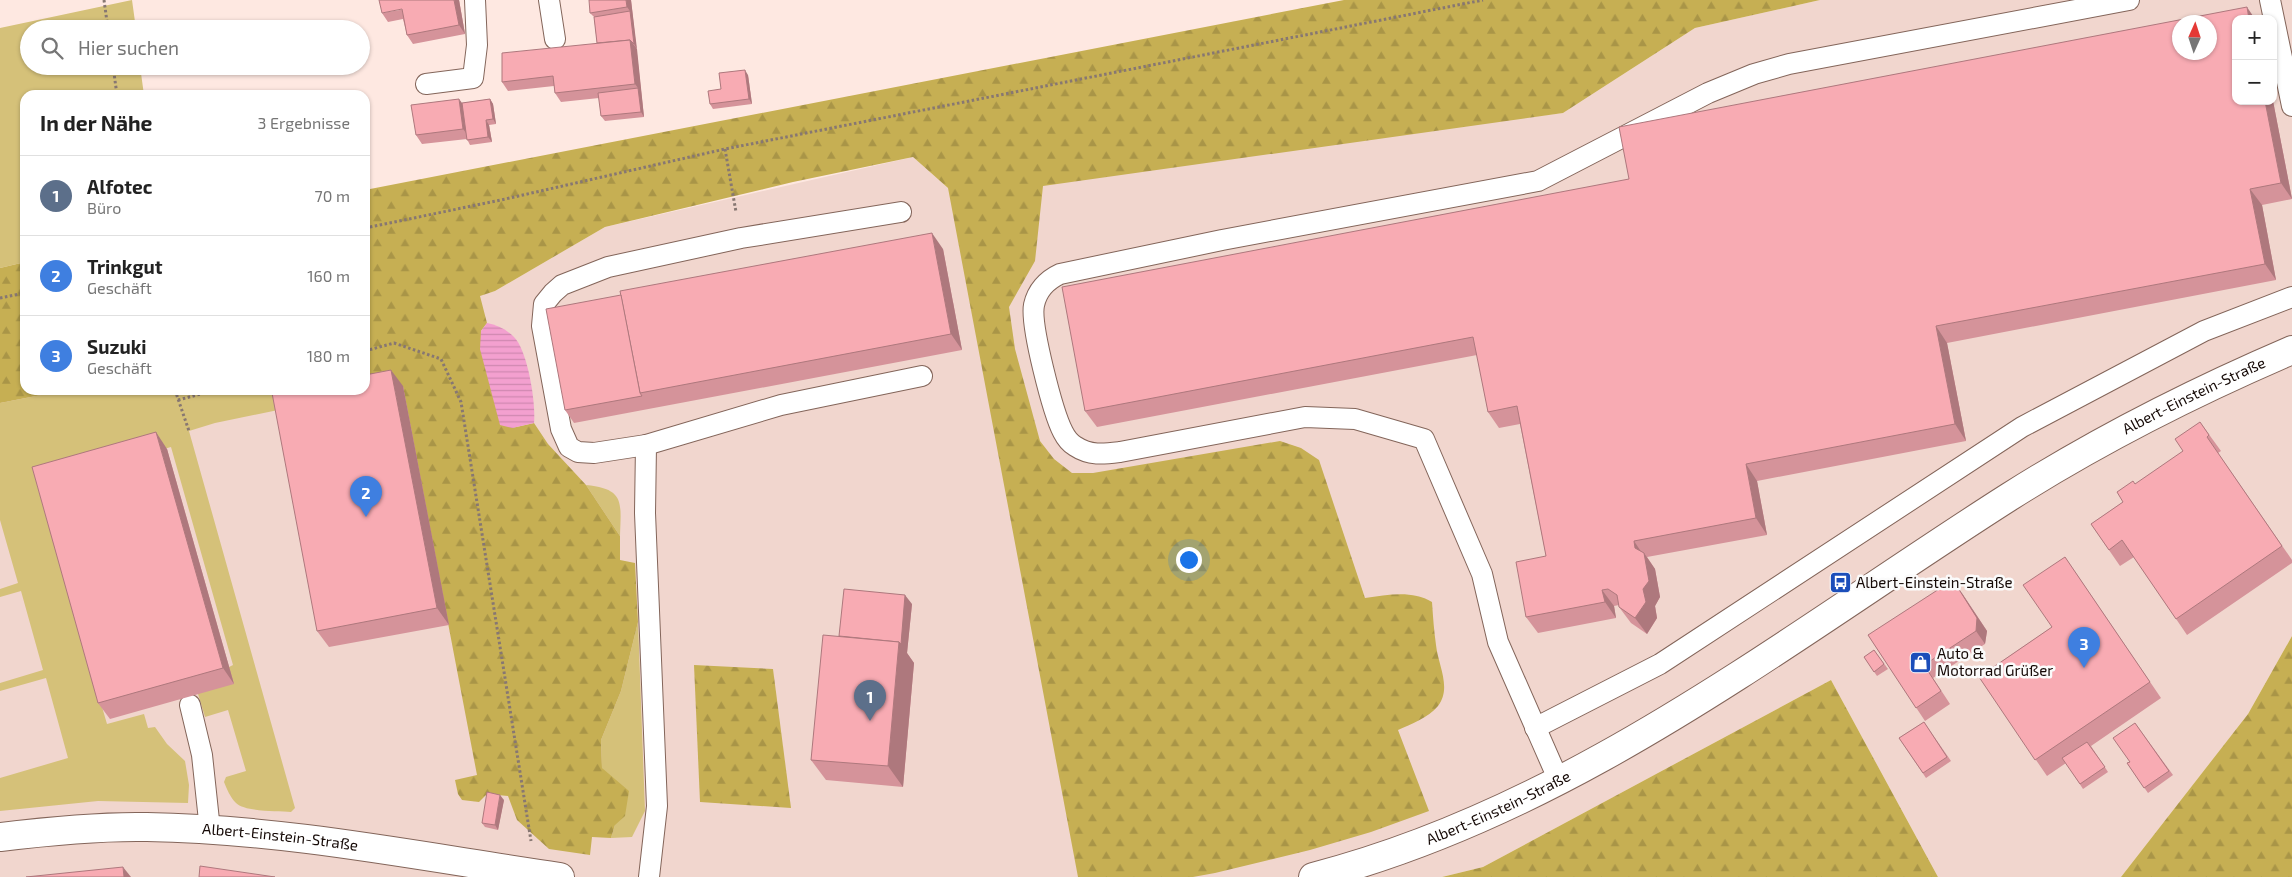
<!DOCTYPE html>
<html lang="de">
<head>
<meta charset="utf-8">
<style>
  body { margin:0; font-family:"Exo 2",sans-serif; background:#f2f2f2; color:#222 }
  .controls { position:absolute; right:15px; top:15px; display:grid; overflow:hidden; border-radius:10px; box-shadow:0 1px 4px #0004 }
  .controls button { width:45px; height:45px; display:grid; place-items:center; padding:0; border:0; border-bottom:1px solid #e0e0e0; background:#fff; color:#222; font:25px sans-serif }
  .compass { position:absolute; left:2172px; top:15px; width:45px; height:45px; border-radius:50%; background:#fff; box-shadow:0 1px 4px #0004; rotate:3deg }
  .you { position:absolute; left:1188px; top:559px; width:18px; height:18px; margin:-12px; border:4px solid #fff; border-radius:50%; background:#1a73e8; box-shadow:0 0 0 8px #1a73e833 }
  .badge { display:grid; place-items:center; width:32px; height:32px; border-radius:50%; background:#1b4eba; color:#fff; font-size:16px; font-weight:700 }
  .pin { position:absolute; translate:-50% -41px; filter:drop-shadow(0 1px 2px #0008) }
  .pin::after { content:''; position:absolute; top:26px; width:18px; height:15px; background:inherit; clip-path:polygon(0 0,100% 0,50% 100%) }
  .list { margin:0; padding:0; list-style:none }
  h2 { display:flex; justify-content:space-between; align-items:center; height:65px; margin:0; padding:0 20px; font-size:21px }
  h2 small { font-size:16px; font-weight:400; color:#767676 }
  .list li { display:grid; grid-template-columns:32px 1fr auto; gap:15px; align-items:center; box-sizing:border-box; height:80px; padding:0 20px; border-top:1px solid #e0e0e0 }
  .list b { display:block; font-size:19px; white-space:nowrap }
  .list p { margin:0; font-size:16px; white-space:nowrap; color:#767676 }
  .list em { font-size:16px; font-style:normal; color:#767676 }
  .icon { flex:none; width:28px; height:28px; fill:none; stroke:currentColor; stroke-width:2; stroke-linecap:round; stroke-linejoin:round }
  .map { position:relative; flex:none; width:2292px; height:877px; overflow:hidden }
  .search { position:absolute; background:#fff; box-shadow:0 1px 4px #0004; left:20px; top:20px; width:350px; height:55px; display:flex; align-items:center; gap:12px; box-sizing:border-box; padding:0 18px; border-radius:28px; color:#767676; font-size:19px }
  .panel { position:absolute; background:#fff; box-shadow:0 1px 4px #0004; left:20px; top:90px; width:350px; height:305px; border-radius:15px }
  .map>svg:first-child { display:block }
  .built { fill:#f1d6ce; fill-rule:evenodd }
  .green { fill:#d5c179 }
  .forest { fill:url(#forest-firs) }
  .water { fill:url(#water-rules) }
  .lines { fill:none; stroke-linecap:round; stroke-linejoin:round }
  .service-casing { stroke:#83655a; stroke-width:22 }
  .tertiary-casing { stroke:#83655a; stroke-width:30 }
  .path { stroke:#877772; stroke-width:3; stroke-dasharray:2.5 2.5; stroke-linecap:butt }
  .service { stroke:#fff; stroke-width:20 }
  .tertiary { stroke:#fff; stroke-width:28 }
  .wall { fill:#d5939a }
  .shaded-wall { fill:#ae787d }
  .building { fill:#f8abb3; stroke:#ae787d; fill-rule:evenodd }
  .labels { text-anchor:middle; stroke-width:5; stroke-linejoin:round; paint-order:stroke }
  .street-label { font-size:15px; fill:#150906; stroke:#fbfbfb }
  .poi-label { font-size:15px; fill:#150906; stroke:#fbfbfb; text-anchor:start }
</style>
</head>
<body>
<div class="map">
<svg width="2292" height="877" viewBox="0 0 2292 877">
  <defs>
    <pattern id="forest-firs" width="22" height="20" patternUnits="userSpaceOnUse" patternTransform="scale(1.25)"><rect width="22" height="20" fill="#c6af53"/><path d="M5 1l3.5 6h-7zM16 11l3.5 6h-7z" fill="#a99547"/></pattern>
    <pattern id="water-rules" width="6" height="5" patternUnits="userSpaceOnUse" patternTransform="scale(1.25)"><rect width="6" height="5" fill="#f3a0cf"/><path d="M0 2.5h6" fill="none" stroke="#cf88b0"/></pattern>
  </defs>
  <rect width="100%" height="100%" fill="#fee8e1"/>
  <path class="built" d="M1820,0h472v636l-44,78 -127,163h-183l-107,-197 -348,187 -41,10h-1442v-474l67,-13h298v-65l130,-34 110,-64 308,-70 35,31 615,-75 132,-85zM2236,19h37v82h-37zM2180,22h30v30h-30z"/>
  <g class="green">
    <polygon points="132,0 136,29 29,29 29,66 140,66 144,95 25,95 25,262 0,268 0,28"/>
    <path d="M67,390h235l-19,19 -68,14 -26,8 106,377 -4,4c-13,-1 -46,0 -55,-9 -6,-6 -9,-14 -12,-21l2,-5 20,-6 -18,-61 -23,7 -7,-23 31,-27 4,-2 -62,-218 -134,38 70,239 37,-10 4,14 7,-1 12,17 18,17 4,24 -1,18 -90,-2 -98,10v-33l68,-20 -22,-80 -46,13v-8l43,-13 -22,-79 -21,6v-8l18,-6 -18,-63v-117z"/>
    <path d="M586,485c39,4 35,17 34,51z"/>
    <polygon points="638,622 645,811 632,837 611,838 615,825 602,768 601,740 621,691"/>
  </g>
  <g class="forest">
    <path d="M1344,0h476l-125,28 -132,85 -520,73 -8,75 -26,46 6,42 25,92 14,18 18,14h21l187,-32 21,7 18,12 46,138c23,-3 47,-8 67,4 1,15 2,29 4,43 2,20 16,43 2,61 -10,12 -27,18 -40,24l31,81 -58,21 -61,18 -95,23 -22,4h-115l-130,-689 -35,-31 -120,25 -188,45 -110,64 -15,5 7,27 -6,8 31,97 22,-5 14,21 38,41 34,51v24l15,3 3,59 -17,69 -20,49 1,28 27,23 -4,25 -10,9 -4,13 -19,-1 -2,18 -41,-6 -32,-29 -9,-24 -21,-2 -8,8 -17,-2 -4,-6 -3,-14 22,-5 -74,-388 -38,3v-200z"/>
    <polygon points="25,262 25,390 67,390 0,403 0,268"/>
    <polygon points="2292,636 2292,877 2121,877 2248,714"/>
    <polygon points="694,665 773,669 791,808 700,802"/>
    <polygon points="1831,680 1938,877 1442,877 1483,867"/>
  </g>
  <path class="water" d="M487,323c10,2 19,6 27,14 14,14 22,67 20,86l-22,5 -12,-3 -20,-76 1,-18z"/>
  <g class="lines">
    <defs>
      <g id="service">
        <polyline points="549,0 555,39"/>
        <polyline points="2270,0 2292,106"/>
        <polyline points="426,84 473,78 477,45 475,0"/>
        <polyline points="646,445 594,453 578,452 569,447 561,429 542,326 544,304 553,293 562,285 608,267 741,238 901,212"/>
        <polyline points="190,705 202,755 210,830"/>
        <polyline points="1535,728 1660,664 2022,427 2204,331 2292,297"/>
        <path d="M1559,781l-61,-139 -16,-68 -58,-135 -69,-20 -50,-2 -185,35c-16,2 -30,4 -45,-6 -5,-3 -9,-8 -12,-14 -10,-19 -33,-107 -29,-127 3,-14 13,-25 26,-31l162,-34 316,-59 170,-88 46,-19 35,-10 340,-64"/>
        <polyline points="649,877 657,806 645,513 646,445 781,405 922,376"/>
      </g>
      <g id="tertiary">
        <path id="s1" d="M0,837c49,-6 98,-11 147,-10 138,2 276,30 413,50"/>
        <path id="s2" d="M1313,877c260,-67 473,-238 696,-380 90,-57 185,-105 283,-147"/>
      </g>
    </defs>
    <use href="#service" class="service-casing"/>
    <use href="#tertiary" class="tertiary-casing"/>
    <g class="path">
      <polyline points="104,0 108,29"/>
      <polyline points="113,66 117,95"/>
      <polyline points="725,149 736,212"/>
      <polyline points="365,228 501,200 725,149 1483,0"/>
      <polyline points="0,298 25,293"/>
      <polyline points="365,351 394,343 441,359 461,402 531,841"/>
      <polyline points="175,390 189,431"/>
      <polyline points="178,400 216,390"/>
    </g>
    <use href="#service" class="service"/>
    <use href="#tertiary" class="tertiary"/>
  </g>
  <g class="wall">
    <polygon points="459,0 465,34 413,44 407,35 403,19 388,22 382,13"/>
    <polygon points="631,0 644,117 605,121 601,116 599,98 561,102 555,93 554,86 508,91 502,82 597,43 594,17 590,13"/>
    <polygon points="748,75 752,104 713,109 710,104 721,89"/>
    <polygon points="490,99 493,104 496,124 489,125 492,142 470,145 467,139 422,144 416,135 462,103"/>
    <polygon points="2236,101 2273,101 2292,199 2262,205 2276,280 1947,343 1966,441 1757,481 1767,535 1647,557 1655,569 1660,597 1655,606 1657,618 1647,634 1631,623 1619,607 1619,605 1614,606 1616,618 1538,633 1526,617 1546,556 1520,424 1499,428 1488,412 1477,355 1097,427 1085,411"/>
    <polygon points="943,249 962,350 574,423 565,410"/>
    <polygon points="403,386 449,625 329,647 317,631"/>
    <polygon points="2200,422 2221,451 2218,453 2292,560 2292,563 2187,635 2134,557 2120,566 2091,524 2123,502 2183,451"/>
    <polygon points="167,449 234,684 110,719 98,703"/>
    <polygon points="2065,557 2161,698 2091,746 2108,772 2083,789 2066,763 2047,776 1979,677 2052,627"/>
    <polygon points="1962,593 1987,631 1985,644 1933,678 1950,704 1925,721 1868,635"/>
    <polygon points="912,604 907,653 914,663 903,787 826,780 811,760 839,636"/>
    <polygon points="1874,650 1888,669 1877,676 1864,657"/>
    <polygon points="1924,722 1951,761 1926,778 1899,738"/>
    <polygon points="2135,723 2173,775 2148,793 2127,763 2130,762"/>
    <polygon points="504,800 498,830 485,827 482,823"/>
  </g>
  <g class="shaded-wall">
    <polygon points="454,0 459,0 465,34 459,25"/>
    <polygon points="626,0 631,0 637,49 634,44 630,11 627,7"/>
    <polygon points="2247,7 2255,19 2249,19"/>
    <polygon points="630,40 637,49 644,117 641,112 638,88 635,84"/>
    <polygon points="745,70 748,75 752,104 749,99"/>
    <polygon points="459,99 466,108 470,138 463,129"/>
    <polygon points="490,99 493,104 496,124 493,119"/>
    <polygon points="2265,101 2273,101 2292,199 2281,183"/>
    <polygon points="486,120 489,125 492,142 488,137"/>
    <polygon points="2250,189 2262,205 2276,280 2265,264"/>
    <polygon points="932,233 943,249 962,350 951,334"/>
    <polygon points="1936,326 1947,343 1966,441 1955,424"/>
    <polygon points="391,370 403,386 449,625 437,608"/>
    <polygon points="156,432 167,449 234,684 223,668"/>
    <polygon points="1746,464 1757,481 1767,535 1756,518"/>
    <polygon points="1634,541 1644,556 1644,553 1655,569 1660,597 1655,606 1657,618 1647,634 1635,618 1635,548"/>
    <polygon points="1953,580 1987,631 1985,644 1976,631"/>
    <polygon points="1602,590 1614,606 1616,618 1605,602"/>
    <polygon points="905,595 912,604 907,653 914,663 903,787 888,766 899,642"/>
    <polygon points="500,795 504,800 498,830 495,825"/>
    <polygon points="123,867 131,877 124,877"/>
  </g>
  <g class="building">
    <polygon points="379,0 454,0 459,25 407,35 402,9 382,13"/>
    <polygon points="589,0 626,0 627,7 590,13"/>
    <path d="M2247,7l2,12h-13v82h29l16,82 -31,6 15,75 -329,62 19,98 -209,40 10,54 -122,23 1,7 9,5 5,28 -6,8 3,13 -11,16 -16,-11 -2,-12 -9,-6 -6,1 3,12 -79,15 -10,-55 30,-6 -29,-150 -29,6 -15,-75 -388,74 -23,-124 567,-108 -10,-52zM2180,22h30v30h-30z"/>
    <polygon points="630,11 634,44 630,40 597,43 594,17"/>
    <polygon points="630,40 635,84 555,93 553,76 502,82 502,53"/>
    <polygon points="745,70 749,99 710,104 708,91 721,89 719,73"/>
    <polygon points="638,88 641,112 601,116 598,93"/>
    <polygon points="459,99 463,129 416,135 411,105"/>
    <polygon points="490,99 493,119 486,120 488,137 467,140 462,103"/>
    <polygon points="932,233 951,334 640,393 620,291"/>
    <polygon points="621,295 640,393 642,396 565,410 546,309"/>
    <polygon points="391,370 437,608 317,631 272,393 286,390 365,390 365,375"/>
    <polygon points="2200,422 2209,435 2207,437 2282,546 2176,619 2122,540 2109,550 2091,524 2123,502 2117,492 2133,481 2135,484 2183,451 2175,439"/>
    <polygon points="156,432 223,668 98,703 32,467"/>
    <polygon points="2065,557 2150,682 2035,760 1979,677 2052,627 2023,585"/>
    <polygon points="1953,580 1977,618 1976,631 1924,665 1941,691 1916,708 1868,635"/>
    <polygon points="844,589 905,595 901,644 899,642 839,636"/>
    <polygon points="823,635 899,642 888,766 811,760"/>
    <polygon points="1874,650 1884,664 1874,672 1864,657"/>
    <polygon points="1924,722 1947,757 1923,773 1899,738"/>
    <polygon points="2135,723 2169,771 2144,788 2127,763 2130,762 2113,738"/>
    <polygon points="2087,742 2105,767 2080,784 2062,758"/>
    <polygon points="487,792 500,795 495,825 482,823"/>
    <polygon points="200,866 275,877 199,877"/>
    <polygon points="123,867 124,877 26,877"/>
  </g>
  <defs>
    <symbol id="bus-square" viewBox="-11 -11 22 22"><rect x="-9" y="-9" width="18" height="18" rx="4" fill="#1b4eba" stroke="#fbfbfb"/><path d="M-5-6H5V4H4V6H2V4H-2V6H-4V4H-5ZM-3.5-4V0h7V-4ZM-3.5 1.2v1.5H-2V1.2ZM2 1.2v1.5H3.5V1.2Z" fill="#fff"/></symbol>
    <symbol id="shop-square" viewBox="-11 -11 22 22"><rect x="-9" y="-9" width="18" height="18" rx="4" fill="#1b4eba" stroke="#fbfbfb"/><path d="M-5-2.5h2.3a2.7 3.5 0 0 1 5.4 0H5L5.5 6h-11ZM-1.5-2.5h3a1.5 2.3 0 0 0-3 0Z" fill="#fff"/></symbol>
  </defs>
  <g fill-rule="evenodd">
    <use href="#bus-square" x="1828" y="570" width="25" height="25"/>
    <use href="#shop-square" x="1908" y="650" width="25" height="25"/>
  </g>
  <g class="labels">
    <g class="street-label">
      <text dy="5" stroke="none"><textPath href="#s2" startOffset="1008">Albert-Einstein-Straße</textPath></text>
      <text dy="5" stroke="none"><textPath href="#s2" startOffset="198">Albert-Einstein-Straße</textPath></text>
      <text dy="5" stroke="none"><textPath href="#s1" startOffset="281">Albert-Einstein-Straße</textPath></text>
    </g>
    <g class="poi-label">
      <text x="1856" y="588">Albert-Einstein-Straße</text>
      <text x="1937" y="659">Auto &amp;<tspan x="1937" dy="17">Motorrad Grüßer</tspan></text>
    </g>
  </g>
</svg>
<div class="controls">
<button>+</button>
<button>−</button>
</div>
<svg class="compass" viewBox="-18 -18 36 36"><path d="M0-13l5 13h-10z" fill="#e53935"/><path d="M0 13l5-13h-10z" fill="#767676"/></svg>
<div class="you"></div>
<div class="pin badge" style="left:870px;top:721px;background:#5c6f8a">1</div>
<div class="pin badge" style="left:366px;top:517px;background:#3f7fe0">2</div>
<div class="pin badge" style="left:2084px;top:668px;background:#3f7fe0">3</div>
<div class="search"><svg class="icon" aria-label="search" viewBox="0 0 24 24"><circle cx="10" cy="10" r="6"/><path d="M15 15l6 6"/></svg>Hier suchen</div>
<section class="panel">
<h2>In der Nähe<small>3 Ergebnisse</small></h2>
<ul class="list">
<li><span class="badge" style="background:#5c6f8a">1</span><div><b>Alfotec</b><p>Büro</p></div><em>70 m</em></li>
<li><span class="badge" style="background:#3f7fe0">2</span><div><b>Trinkgut</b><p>Geschäft</p></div><em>160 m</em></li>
<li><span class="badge" style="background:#3f7fe0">3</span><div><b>Suzuki</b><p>Geschäft</p></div><em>180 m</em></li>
</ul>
</section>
</div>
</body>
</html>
